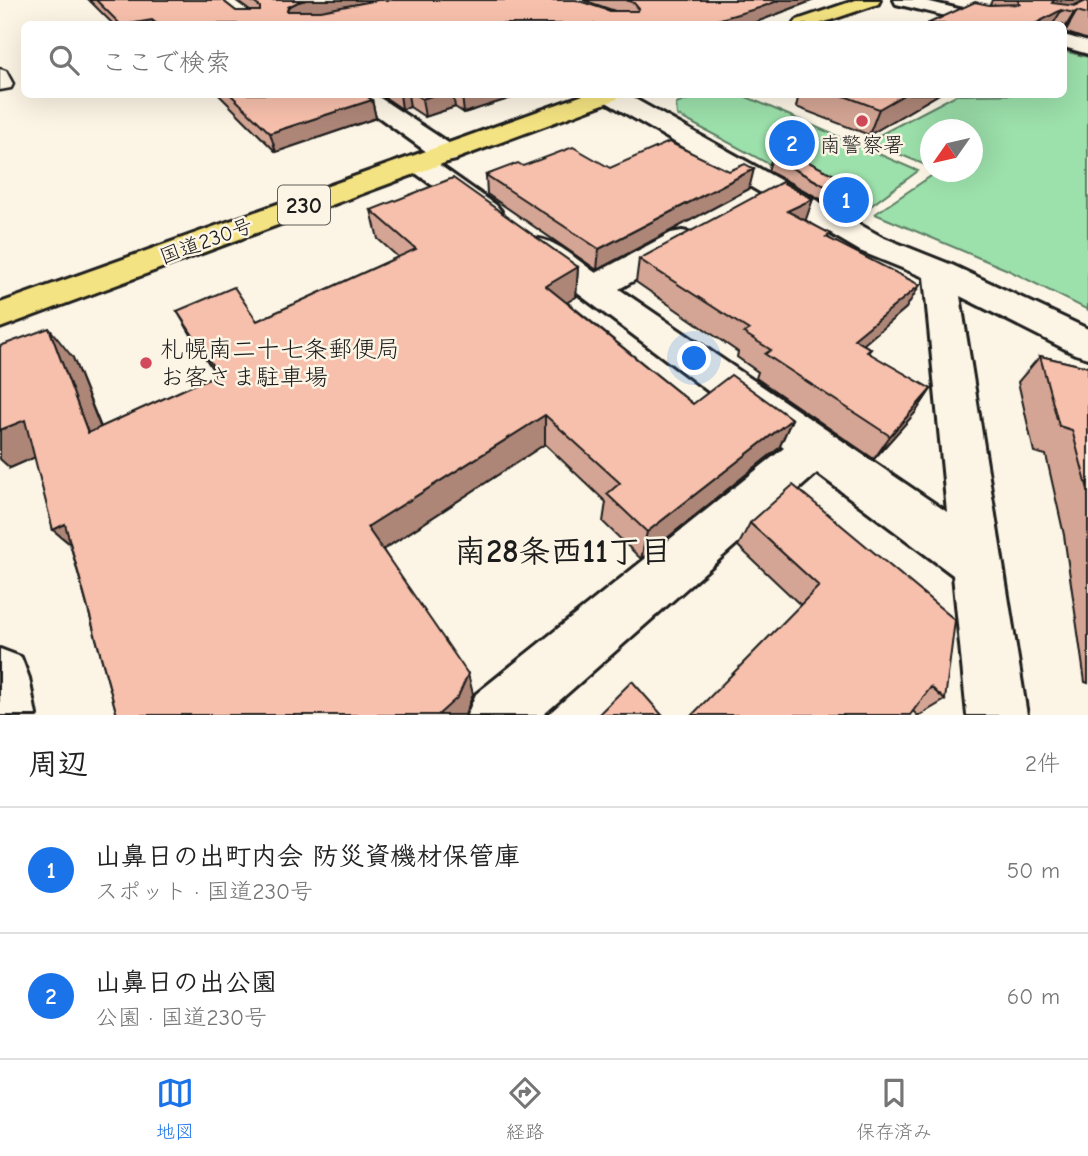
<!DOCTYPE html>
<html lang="ja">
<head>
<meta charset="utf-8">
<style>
  body { margin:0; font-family:"Comic Neue","Klee One",sans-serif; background:#f6f6f6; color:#222 }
  .compass { position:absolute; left:920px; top:119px; width:63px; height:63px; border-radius:50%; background:#fff; box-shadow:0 7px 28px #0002; rotate:236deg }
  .you { position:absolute; left:695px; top:359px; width:24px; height:24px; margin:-18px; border:5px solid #fff; border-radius:50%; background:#1a73e8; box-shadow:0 0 0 10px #1a73e833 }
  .badge { display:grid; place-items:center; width:46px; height:46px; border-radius:50%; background:#1a73e8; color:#fff; font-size:23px; font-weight:700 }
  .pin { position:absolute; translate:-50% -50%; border:4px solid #fff; box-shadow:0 2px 7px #0006 }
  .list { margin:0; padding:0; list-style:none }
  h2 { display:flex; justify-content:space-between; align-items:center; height:91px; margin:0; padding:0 28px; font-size:30px }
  h2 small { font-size:23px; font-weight:400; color:#767676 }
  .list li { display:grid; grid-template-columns:46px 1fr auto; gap:21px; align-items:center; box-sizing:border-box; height:126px; padding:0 28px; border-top:2px solid #e0e0e0 }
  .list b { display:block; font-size:26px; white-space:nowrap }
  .list p { margin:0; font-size:23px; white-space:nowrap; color:#767676 }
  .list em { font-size:23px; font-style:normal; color:#767676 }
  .icon { flex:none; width:38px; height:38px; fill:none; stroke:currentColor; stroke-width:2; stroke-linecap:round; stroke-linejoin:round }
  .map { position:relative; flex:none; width:1088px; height:715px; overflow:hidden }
  .search { position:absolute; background:#fff; box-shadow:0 7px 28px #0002; left:21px; right:21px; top:21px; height:77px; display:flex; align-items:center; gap:18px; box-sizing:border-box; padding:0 24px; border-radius:10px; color:#767676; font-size:26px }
  .sheet { height:343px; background:#fff }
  nav { display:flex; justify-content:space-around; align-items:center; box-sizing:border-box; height:98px; border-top:2px solid #e0e0e0; background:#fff; font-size:19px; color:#767676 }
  nav a { display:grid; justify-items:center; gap:4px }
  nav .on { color:#1a73e8 }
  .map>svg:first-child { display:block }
  .green { fill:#9ce0ab; stroke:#5c7e64; stroke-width:2 }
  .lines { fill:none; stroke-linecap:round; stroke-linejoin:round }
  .service-casing { stroke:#1c1c1c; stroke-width:5 }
  .minor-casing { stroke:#1c1c1c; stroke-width:6 }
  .trunk-casing { stroke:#1c1c1c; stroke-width:6 }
  .service { fill:#fcf5e5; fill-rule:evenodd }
  .minor { fill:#fcf5e5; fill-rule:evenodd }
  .trunk { fill:#f4e382; fill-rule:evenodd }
  .wall { fill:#d4a594; stroke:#1c1c1c; stroke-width:2 }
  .shaded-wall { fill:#ad8678; stroke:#1c1c1c; stroke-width:2 }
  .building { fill:#f7c0ac; stroke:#1c1c1c; stroke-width:2 }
  .poi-dot { fill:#d1495b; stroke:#fcf5e5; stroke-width:2.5 }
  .labels { text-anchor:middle; stroke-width:5; stroke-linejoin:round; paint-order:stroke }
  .far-poi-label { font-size:21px; fill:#1c1c1c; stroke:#fcf5e5 }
  .far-street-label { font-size:21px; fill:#1c1c1c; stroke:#fcf5e5 }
  .shield { fill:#fcf5e5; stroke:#5f5d58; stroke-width:2 }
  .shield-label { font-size:23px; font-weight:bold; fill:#1c1c1c }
  .poi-label { font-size:24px; fill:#1c1c1c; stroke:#fcf5e5; text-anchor:start }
  .near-neighbourhood-label { font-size:32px; font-weight:bold; fill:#1c1c1c; stroke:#fcf5e5 }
</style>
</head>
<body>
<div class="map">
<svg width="1088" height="715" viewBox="0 0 1088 715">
  <rect width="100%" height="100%" fill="#fcf5e5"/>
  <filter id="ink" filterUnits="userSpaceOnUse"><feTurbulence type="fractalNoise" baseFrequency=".0143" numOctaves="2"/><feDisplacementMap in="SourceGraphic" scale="14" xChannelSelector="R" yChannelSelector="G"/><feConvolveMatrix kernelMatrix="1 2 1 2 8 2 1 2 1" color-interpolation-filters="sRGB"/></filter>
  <g filter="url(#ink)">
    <g class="green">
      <polygon points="1064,51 1088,57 1088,310 1008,270 875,214 937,172 972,172 972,130 930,130 930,167 868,141 956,95 1064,94"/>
      <polygon points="699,95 742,95 918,171 861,213 677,115 676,104"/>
    </g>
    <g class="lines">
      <defs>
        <polygon id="service" points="0,69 6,71 13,84 11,88 0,90"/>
        <g id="minor">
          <polygon points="894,0 922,0 1004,20 1007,24 979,24 896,4"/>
          <polygon points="1064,35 1088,42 1088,54 1064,47"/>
          <polygon points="347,94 374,94 456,148 460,154 456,160 447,162 438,160"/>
          <path d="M598,94h28l256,143 70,28 136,64v29l-13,-4 -115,-58 67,419h-60l-14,-140 -136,-102 -274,242h-76l9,-21 308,-246 -260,-195 -5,-7 5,-7c26,-6 51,20 72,34l75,-40 11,-2 11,2 5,7 -5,7 -74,42 328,223 -23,-235 -64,-26 -259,-152z"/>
          <polygon points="419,155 428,157 496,205 501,211 496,217 486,220 476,217 410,169 406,163 410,157"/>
          <polygon points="0,649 21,657 29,678 36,715 0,715"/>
        </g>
        <g id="trunk">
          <polygon points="856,0 880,0 878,4 819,24 794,24 797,20"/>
          <polygon points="586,94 620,94 617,99 0,328 0,303"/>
        </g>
      </defs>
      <use href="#service" class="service-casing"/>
      <use href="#minor" class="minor-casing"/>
      <use href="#trunk" class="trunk-casing"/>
      <use href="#service" class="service"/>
      <use href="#minor" class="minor"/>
      <use href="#trunk" class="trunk"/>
    </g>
    <g class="wall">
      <polygon points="89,0 222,0 236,11 250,11 235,0 378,0 615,11 583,0 814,0 751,24 113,24"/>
      <polygon points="992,0 1086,0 1073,6 1076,6 1088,0 1088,40 1065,32 1063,33 1063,24 927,24 990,5"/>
      <polygon points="218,94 364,94 372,100 376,118 276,152"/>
      <polygon points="380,94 524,94 464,113 455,107 425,117 410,107 402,109"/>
      <polygon points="799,94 939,94 869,135 796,107"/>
      <polygon points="772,157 851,200 835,207 768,171"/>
      <polygon points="523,166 610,168 749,189 597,270 487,194 486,175"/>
      <polygon points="813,199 805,220 829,238 906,308 863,344 871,349 868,353 931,389 915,413 874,459 756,378 758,372 737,357 738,352 636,282 639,259"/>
      <polygon points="371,210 578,267 576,297 567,302 693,404 792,419 779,448 641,559 603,522 606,502 545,444 383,550 473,694 465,715 117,715 70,544 53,530 35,457 10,468 73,358 101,427 216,375 194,340 177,311 257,321 398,257 378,239"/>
      <polygon points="1040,356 1088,367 1088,683 1085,682 1064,535 1046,455 1034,452 1018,382"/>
      <polygon points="750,523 945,700 920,715 917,715 738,546"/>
    </g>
    <g class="shaded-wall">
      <polygon points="306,0 378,0 301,16 287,11 288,7 298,2"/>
      <polygon points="780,0 814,0 751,24 703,24"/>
      <polygon points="1054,0 1086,0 1061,11 1053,24 1035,24"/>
      <polygon points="1077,11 1065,32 1063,33 1063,31 1074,13"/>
      <polygon points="152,20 154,24 129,24"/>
      <polygon points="400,94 408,94 410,107 402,109"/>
      <polygon points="437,94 453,94 455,107 425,117 422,99"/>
      <polygon points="465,94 524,94 464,113 462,95"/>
      <polygon points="905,94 939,94 869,135 879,109"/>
      <polygon points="372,100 376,118 276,152 270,133"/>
      <polygon points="754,169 749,189 597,270 599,249"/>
      <polygon points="856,186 851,200 835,207 840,194"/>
      <polygon points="813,199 805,222 787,211"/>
      <polygon points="578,267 576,297 546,315 546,286"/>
      <polygon points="920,285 906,308 842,363 854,339"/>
      <polygon points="49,328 73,358 114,462 88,433"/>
      <polygon points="931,389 915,413 874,459 890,436"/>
      <polygon points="545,415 545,444 378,553 367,527"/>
      <polygon points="792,419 779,448 641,559 647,532"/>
      <polygon points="25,420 54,449 10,468 0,459 0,430"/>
      <polygon points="65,524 85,556 53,530"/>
      <polygon points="468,674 473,694 465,715 438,715"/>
    </g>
    <g class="building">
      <polygon points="96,0 222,0 236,11 260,11 260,7 250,0 306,0 298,2 288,7 287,11 321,11 378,0 576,0 610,11 637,11 639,9 634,3 626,0 780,0 759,8 703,24 157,24 152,20 129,24 120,24"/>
      <polygon points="1017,0 1054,0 1052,3 1076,6 1088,0 1088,14 1077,11 1074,13 1061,10 1035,24 927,24 975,2 989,5 1020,4"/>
      <polygon points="230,94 364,94 372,100 270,133"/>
      <polygon points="415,94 437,94 422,99"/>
      <polygon points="839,94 905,94 879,109"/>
      <polygon points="669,142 729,171 745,164 754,169 599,249 486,175 518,163 523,166 573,147 610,168"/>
      <polygon points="787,151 856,186 840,194 772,157"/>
      <polygon points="453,178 578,267 546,286 693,404 731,375 792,419 647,532 607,494 620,483 545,415 367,527 468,674 458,697 438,715 117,715 65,524 53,530 25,420 0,430 0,346 49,328 88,433 218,374 177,311 234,287 257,321 416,249 371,210"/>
      <polygon points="782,182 813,199 787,211 831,234 826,237 920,285 854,339 871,349 867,352 931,389 890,436 765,354 771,350 744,333 749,330 639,259"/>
      <polygon points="1040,356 1088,367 1088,490 1072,430 1059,426"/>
      <polygon points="793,485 955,620 945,700 931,687 910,715 692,715 819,586 750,523"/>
      <polygon points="632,681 662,715 598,715"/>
    </g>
  </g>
  <g class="poi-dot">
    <circle cx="862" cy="121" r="7"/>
    <circle cx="146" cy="363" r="7"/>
  </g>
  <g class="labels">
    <g class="far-poi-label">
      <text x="862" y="152">南警察署</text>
    </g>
    <g class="far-street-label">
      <text transform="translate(206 241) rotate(-20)" y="7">国道230号</text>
    </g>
    <rect class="shield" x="278" y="185.5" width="52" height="39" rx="5"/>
    <g class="shield-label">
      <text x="304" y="213">230</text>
    </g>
    <g class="poi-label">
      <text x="160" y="357">札幌南二十七条郵便局<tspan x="160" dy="28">お客さま駐車場</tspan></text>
    </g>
    <g class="near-neighbourhood-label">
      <text x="563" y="562">南28条西11丁目</text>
    </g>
  </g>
</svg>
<svg class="compass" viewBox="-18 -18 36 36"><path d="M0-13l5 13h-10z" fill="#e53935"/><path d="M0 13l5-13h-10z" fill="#767676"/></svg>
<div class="you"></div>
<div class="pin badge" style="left:846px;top:200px">1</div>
<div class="pin badge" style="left:792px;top:143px">2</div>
<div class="search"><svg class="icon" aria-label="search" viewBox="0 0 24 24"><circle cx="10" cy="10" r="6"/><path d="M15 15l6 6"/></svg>ここで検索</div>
</div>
<section class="sheet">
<h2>周辺<small>2件</small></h2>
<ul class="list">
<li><span class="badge">1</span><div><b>山鼻日の出町内会 防災資機材保管庫</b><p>スポット · 国道230号</p></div><em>50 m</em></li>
<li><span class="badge">2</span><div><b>山鼻日の出公園</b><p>公園 · 国道230号</p></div><em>60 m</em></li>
</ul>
</section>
<nav>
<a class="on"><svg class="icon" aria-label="map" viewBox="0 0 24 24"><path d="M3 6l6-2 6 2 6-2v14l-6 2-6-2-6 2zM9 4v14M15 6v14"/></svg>地図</a>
<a><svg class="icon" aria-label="directions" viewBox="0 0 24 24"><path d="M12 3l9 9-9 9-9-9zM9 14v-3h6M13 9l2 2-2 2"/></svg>経路</a>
<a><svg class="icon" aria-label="saved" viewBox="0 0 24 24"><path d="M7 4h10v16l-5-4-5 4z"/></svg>保存済み</a>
</nav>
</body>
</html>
